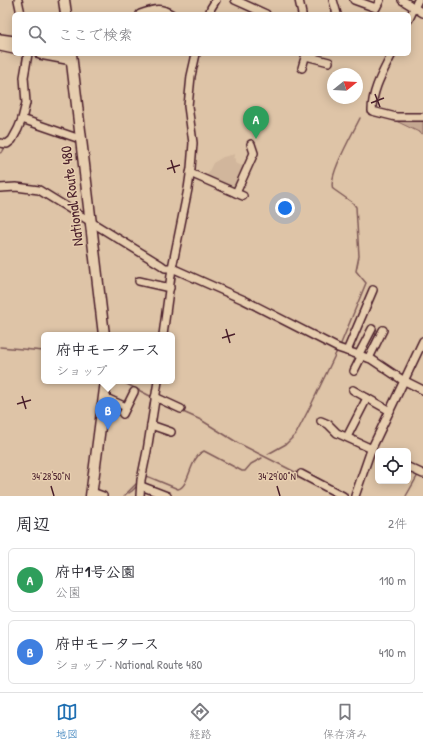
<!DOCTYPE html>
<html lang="ja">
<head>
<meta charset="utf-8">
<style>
  body { margin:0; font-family:"Patrick Hand","Klee One",sans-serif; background:#f2f2f3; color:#2b2b33 }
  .controls { position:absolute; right:12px; bottom:12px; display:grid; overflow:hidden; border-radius:6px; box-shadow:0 2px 10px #0003 }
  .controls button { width:36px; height:36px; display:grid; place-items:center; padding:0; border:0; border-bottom:1px solid #e1e1e2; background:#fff; color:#2b2b33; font:20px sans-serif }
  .compass { position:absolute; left:327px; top:68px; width:36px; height:36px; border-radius:50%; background:#fff; box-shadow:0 2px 10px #0003; rotate:72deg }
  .you { position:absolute; left:285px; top:208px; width:14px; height:14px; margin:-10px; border:3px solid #fff; border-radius:50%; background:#1a73e8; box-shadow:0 0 0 6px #1a73e833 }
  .badge { display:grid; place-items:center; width:26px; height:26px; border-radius:50%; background:#1f6fb2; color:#fff; font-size:13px; font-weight:700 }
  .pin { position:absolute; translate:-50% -33px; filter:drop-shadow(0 1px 2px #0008) }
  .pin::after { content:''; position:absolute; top:21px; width:14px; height:12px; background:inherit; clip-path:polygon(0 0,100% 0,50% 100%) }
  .popup { position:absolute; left:41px; top:332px; width:134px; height:52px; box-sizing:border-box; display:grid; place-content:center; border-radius:6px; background:#fff; filter:drop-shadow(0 1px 3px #0005); font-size:13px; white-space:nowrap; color:#7c7c81 }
  .popup b { font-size:15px; color:#2b2b33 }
  .popup::after { content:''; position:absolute; left:50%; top:100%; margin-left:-8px; border:8px solid transparent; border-top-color:#fff }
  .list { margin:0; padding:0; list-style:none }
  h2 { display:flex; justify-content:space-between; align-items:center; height:52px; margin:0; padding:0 16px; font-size:17px }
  h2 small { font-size:13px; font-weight:400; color:#7c7c81 }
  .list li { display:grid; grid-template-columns:26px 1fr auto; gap:12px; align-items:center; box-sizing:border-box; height:64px; margin:0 8px 8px; padding:0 8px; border:1px solid #e1e1e2; border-radius:6px }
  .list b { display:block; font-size:15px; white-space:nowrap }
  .list p { margin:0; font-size:13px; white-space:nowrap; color:#7c7c81 }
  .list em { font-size:13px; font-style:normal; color:#7c7c81 }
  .icon { flex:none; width:22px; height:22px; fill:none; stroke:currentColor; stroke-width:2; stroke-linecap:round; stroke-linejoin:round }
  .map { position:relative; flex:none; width:423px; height:496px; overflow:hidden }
  .search { position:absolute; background:#fff; box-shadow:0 2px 10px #0003; left:12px; right:12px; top:12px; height:44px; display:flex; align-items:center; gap:10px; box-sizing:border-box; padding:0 14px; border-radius:6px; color:#7c7c81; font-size:15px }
  .sheet { height:196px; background:#fff }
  nav { display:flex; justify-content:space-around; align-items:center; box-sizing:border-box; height:56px; border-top:1px solid #e1e1e2; background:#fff; font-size:11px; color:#7c7c81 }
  nav a { display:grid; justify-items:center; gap:2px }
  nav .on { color:#1f6fb2 }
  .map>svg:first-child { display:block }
  .built { fill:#d1b69c }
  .green { fill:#c5a892; stroke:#88645e }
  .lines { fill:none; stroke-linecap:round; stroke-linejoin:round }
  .stream { stroke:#7f5a58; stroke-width:1.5 }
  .minor-casing { stroke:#4a1f2b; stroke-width:10 }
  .major-casing { stroke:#4a1f2b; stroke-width:12 }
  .highway-casing { stroke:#4a1f2b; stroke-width:13 }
  .minor { stroke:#e7ceaf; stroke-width:7 }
  .major { stroke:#e7ceaf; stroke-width:9 }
  .highway { stroke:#e7ceaf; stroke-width:10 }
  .ticks { fill:none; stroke:#4a1f2b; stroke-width:1.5 }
  .labels { text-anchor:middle; stroke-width:3; stroke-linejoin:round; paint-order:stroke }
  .street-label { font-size:15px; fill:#4a1f2b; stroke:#e7ceaf }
  .ticks-label { font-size:10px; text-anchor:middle; fill:#4a1f2b; stroke:#e7ceaf; stroke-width:3; stroke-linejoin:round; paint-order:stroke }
</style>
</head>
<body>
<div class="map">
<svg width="423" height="496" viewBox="0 0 423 496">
  <rect width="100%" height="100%" fill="#dec4a7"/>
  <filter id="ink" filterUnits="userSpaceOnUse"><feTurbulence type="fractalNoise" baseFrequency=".025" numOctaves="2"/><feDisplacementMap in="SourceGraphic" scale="8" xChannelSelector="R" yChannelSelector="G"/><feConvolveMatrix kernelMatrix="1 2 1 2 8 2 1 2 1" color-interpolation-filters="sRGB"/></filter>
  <g filter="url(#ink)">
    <polygon class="built" points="235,154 233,158 236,159 235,163 245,167 236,188 233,189 206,177 213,163 223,157"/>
    <polygon class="green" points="396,121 423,121 423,134"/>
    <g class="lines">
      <g class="stream">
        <polyline points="22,68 23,55"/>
        <polyline points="0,153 3,151 5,147"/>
        <path d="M340,346l26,-63 -10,-12 3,-15 -3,-49 -3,-4 -20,-14c-6,-12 21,-58 27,-71"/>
        <polyline points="0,347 44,351"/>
        <polyline points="121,381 152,397"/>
        <polyline points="183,412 201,420 238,443 299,474"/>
        <polyline points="268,454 286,444 296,434 312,403 337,351"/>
        <path d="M145,476l4,1 29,12c12,-3 11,-31 26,-38l38,20h3l6,-7 11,-6"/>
        <polyline points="129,493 132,491 138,485"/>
        <polyline points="124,496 137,483 141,460"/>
        <polyline points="406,496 418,475"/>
      </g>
      <defs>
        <g id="minor">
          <polyline points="18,0 21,14"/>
          <polyline points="235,0 266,14"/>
          <polyline points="299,0 302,14"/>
          <polyline points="333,0 337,14"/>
          <polyline points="354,0 376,8 380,0"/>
          <polyline points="402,0 423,13"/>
          <path d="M140,14c13,-4 19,-8 31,0"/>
          <polyline points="209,14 211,8 216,0"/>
          <polyline points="409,19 418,0"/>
          <path d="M392,54c-9,18 -20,36 -20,57l24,6h27"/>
          <polyline points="306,56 329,62"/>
          <polyline points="302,68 306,54"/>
          <polyline points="22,119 80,139"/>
          <polyline points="0,143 7,144 12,140 18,129 22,119 26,103 24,77 28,54"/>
          <polyline points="190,173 243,196"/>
          <polyline points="0,188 16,187 39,190 161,265 165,268 172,268 244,300 338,348 371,359 401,379 423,390"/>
          <polyline points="236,193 254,153 251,144"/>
          <polyline points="139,281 170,288"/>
          <polyline points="163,335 172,268 188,189 191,168 193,143 188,106 191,76 196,54"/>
          <polyline points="347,351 373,290"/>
          <polyline points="369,358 383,330"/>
          <polyline points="354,371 360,359 360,352 372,329"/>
          <polyline points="353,390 390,411"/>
          <polyline points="104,397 126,407"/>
          <polyline points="155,397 181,409"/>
          <polyline points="123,414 134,392"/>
          <polyline points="321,421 328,424 337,433 372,449"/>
          <polyline points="151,425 171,432"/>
          <polyline points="347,437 367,398"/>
          <polyline points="408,467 423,474"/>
          <polyline points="301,474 343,496"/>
          <polyline points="141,486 167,496"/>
          <polyline points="92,492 103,496"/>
          <polyline points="140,496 141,480 147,451 158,381"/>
          <polyline points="355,496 371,450 423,341"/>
        </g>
        <g id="major">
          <polyline points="0,39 14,41"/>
          <polyline points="0,46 14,49"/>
          <polyline points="40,54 72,60"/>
        </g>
        <g id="highway">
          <polyline points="64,0 66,14"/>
          <polyline points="71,54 104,335"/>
          <polyline points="91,496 106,381"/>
        </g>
      </defs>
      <use href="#minor" class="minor-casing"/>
      <use href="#major" class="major-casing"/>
      <use href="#highway" class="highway-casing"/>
      <use href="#minor" class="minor"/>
      <use href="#major" class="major"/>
      <use href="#highway" class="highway"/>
    </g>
  </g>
  <path class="ticks" d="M375,94l5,13M371,103l13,-5M171,160l4,13M167,169l13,-4M226,329l4,14M222,338l13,-4M22,396l4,13M17,404l14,-4M51,486l3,10M277,486l3,10"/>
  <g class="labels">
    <g class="street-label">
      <text transform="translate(72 196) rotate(-97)" y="5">National Route 480</text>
    </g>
  </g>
  <g class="ticks-label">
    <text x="51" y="480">34°28'50"N</text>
    <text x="277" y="480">34°29'00"N</text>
  </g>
</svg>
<div class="controls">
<button><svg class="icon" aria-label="locate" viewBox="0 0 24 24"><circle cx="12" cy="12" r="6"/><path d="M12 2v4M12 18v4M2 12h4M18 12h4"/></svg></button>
</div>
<svg class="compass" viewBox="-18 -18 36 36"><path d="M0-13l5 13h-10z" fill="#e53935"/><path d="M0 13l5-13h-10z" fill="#7c7c81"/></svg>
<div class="you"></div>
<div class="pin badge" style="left:256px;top:139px;background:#2e9e5b">A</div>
<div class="pin badge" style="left:108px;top:430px;background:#3f7fe0">B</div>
<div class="popup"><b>府中モータース</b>ショップ</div>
<div class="search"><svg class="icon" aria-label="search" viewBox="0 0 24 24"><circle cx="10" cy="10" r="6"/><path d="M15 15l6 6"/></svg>ここで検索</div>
</div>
<section class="sheet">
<h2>周辺<small>2件</small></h2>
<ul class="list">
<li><span class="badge" style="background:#2e9e5b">A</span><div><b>府中1号公園</b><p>公園</p></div><em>110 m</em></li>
<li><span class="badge" style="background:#3f7fe0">B</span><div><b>府中モータース</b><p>ショップ · National Route 480</p></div><em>410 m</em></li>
</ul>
</section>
<nav>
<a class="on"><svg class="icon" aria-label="map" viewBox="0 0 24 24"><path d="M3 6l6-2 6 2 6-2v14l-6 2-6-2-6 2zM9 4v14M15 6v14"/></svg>地図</a>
<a><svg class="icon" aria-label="directions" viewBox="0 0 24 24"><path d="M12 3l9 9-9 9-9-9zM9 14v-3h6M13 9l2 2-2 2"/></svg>経路</a>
<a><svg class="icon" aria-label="saved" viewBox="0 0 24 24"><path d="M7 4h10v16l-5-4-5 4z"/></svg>保存済み</a>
</nav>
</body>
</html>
